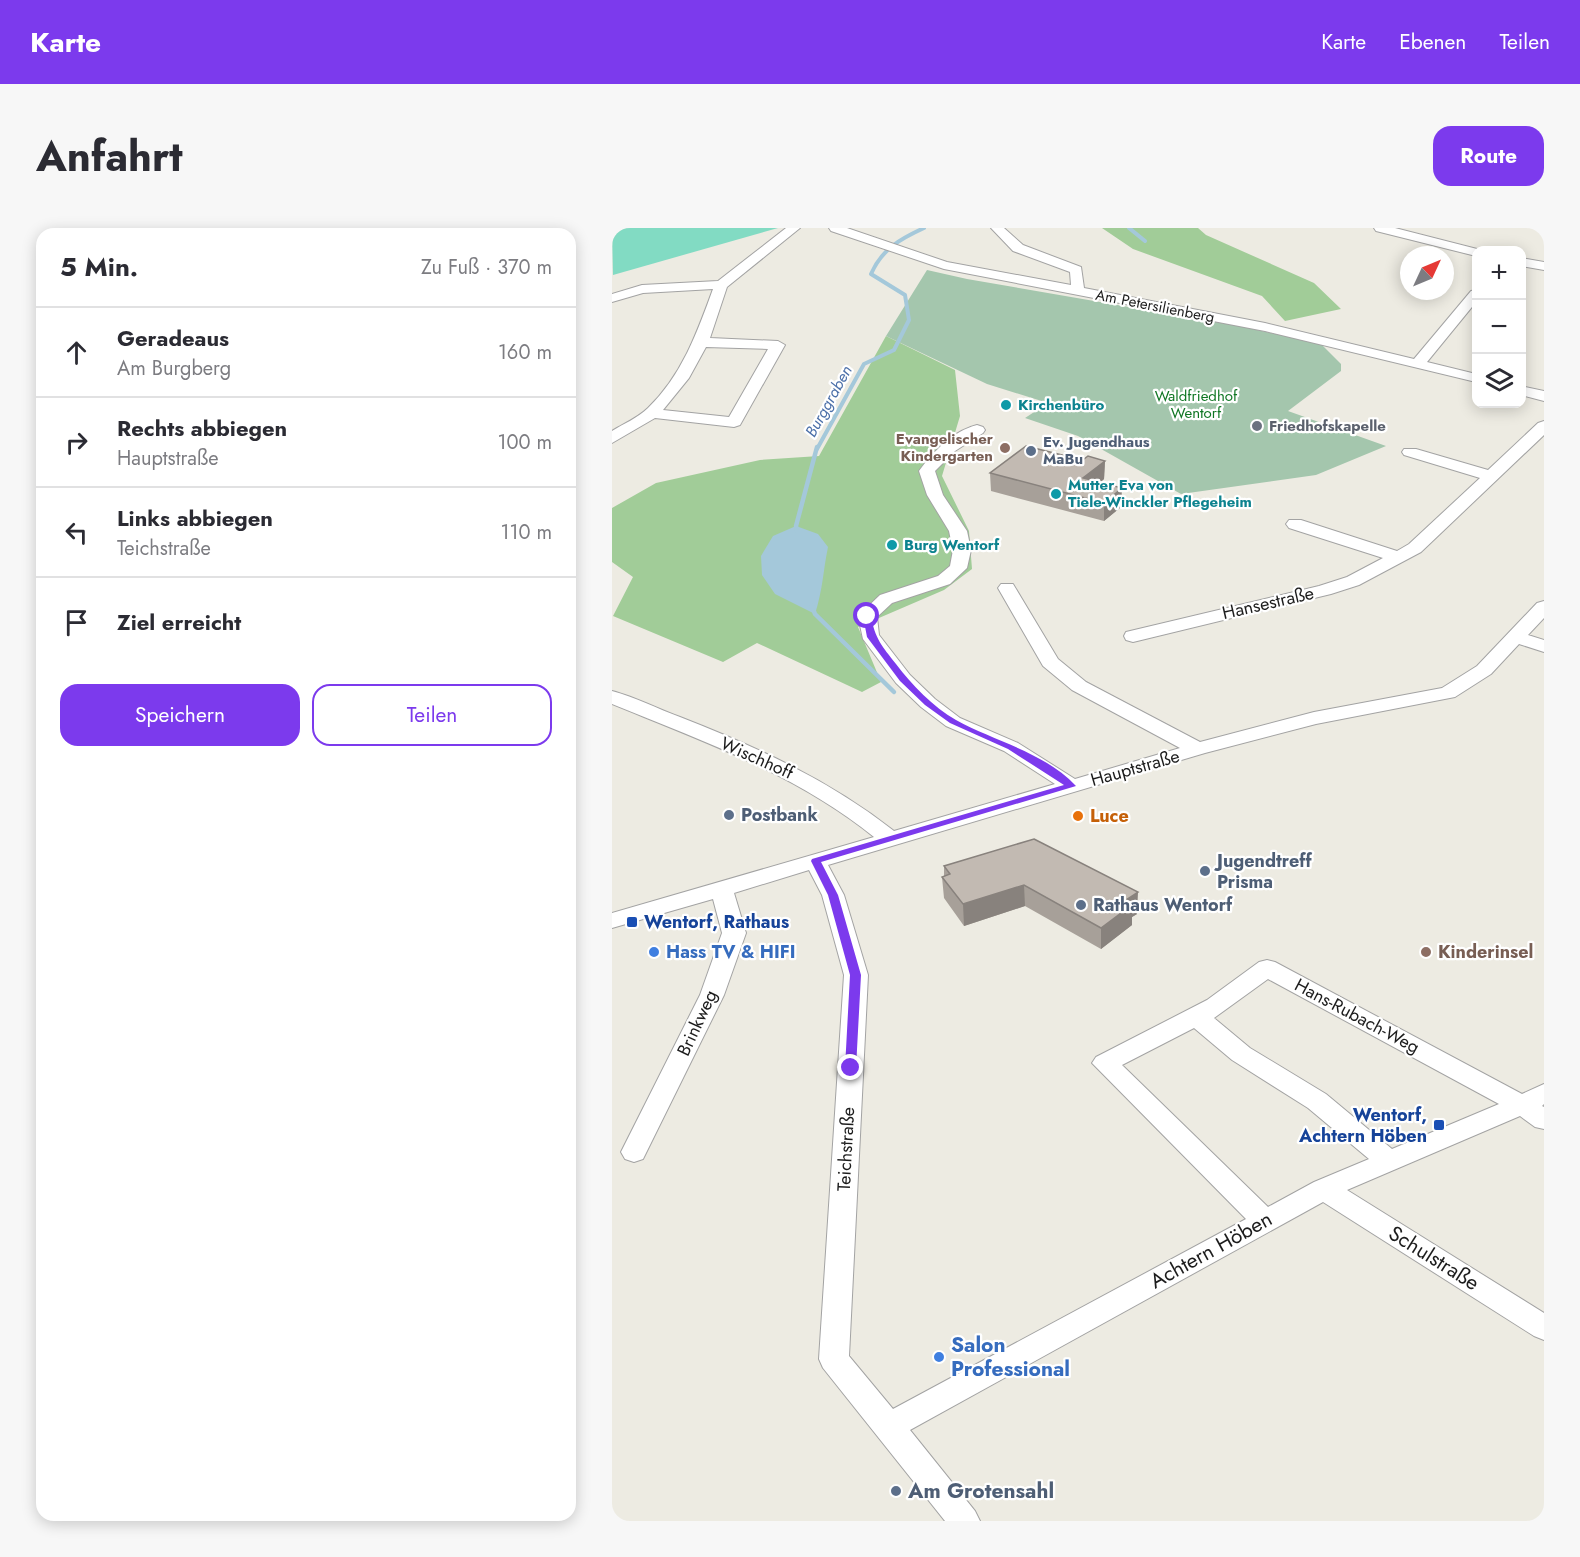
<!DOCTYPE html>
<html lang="de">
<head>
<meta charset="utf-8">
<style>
  body { margin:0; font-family:Jost,sans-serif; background:#f7f7f7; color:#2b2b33 }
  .controls { position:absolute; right:18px; top:18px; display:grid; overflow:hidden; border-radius:12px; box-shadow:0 3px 15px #0003 }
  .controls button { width:54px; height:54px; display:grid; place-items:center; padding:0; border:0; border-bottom:2px solid #e1e1e2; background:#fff; color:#2b2b33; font:30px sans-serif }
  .compass { position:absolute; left:788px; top:18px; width:54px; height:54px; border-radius:50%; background:#fff; box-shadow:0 3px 15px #0003; rotate:46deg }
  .stop { position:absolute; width:18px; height:18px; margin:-14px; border:4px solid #7c3aed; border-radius:50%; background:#fff }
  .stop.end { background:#7c3aed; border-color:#fff; box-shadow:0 2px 6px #0008 }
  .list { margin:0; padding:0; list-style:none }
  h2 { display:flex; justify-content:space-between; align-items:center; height:78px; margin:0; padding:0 24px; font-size:26px }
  h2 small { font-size:20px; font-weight:400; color:#7c7c81 }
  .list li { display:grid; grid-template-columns:39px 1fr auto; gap:18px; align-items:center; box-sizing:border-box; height:90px; padding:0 24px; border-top:2px solid #e1e1e2 }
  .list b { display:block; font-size:22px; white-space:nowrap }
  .list p { margin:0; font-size:20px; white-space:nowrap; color:#7c7c81 }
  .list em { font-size:20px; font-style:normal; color:#7c7c81 }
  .actions { display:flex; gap:12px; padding:18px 24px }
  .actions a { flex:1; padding:14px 0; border:2px solid #7c3aed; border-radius:18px; text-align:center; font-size:21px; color:#7c3aed }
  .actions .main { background:#7c3aed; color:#fff }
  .icon { flex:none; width:33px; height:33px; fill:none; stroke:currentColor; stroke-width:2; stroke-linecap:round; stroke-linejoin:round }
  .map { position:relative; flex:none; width:932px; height:1293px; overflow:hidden; border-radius:18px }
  header { display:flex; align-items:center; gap:36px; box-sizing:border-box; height:84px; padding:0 30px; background:#7c3aed; color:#fff }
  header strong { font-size:28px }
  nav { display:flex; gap:33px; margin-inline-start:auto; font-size:21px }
  .intro { display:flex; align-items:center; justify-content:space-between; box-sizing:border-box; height:144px; padding:0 36px }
  h1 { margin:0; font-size:42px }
  .button { padding:15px 27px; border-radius:18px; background:#7c3aed; color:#fff; font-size:21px; font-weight:700 }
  main { display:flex; gap:36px; padding:0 36px }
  aside { flex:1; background:#fff; border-radius:18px; box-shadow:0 3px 15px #0003 }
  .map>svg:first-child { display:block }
  .forest { fill:#a1cc98 }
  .cemetery { fill:#a4c6ad }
  .pitch { fill:#82dbc3 }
  .water { fill:#a4c8da }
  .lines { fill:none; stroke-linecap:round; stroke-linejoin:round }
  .stream-far1 { stroke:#a4c8da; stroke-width:4 }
  .stream { stroke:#a4c8da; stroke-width:4.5 }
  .street-casing { stroke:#a3a3a3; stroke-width:2 }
  .street { fill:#fff; fill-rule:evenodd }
  .wall { fill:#a7a099 }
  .shaded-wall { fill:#88827d }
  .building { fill:#c2bab2; stroke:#88827d; stroke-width:1.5 }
  .route { fill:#7c3aed }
  .culture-dot { fill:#0f9aa8; stroke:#fff; stroke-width:2 }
  .worship-dot { fill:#6b7280; stroke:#fff; stroke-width:2 }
  .education-dot { fill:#8d6e63; stroke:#fff; stroke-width:2 }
  .service-dot { fill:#5c6f8a; stroke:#fff; stroke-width:2 }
  .food-dot { fill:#e8710a; stroke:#fff; stroke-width:2 }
  .transit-dot { fill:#1a4fb4; stroke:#fff; stroke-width:2 }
  .shop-dot { fill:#3f7fe0; stroke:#fff; stroke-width:2 }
  .labels { text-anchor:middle; stroke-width:4.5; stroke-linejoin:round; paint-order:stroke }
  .far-street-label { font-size:15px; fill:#1c1c1c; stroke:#fff }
  .far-park-label { font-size:15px; fill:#0f7623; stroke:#fff }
  .far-culture-label { font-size:15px; font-weight:bold; fill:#0d838f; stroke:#fff; text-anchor:start }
  .far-worship-label { font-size:15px; font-weight:bold; fill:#5b616d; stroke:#fff; text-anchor:start }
  .far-education-label { font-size:15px; font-weight:bold; fill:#785e54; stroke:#fff; text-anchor:end }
  .far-service-label { font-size:15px; font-weight:bold; fill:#4e5e75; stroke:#fff; text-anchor:start }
  .far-water-label { font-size:16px; font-style:italic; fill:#4c70a9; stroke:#fff }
  .street-label { font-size:18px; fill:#1c1c1c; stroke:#fff }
  .service-label { font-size:18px; font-weight:bold; fill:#4e5e75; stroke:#fff; text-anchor:start }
  .food-label { font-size:18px; font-weight:bold; fill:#c56008; stroke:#fff; text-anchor:start }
  .transit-label { font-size:18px; font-weight:bold; fill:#164399; stroke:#fff; text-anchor:start }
  .shop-label { font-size:18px; font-weight:bold; fill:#366cbe; stroke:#fff; text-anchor:start }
  .education-label { font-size:18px; font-weight:bold; fill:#785e54; stroke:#fff; text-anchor:start }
  .near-street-label { font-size:21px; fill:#1c1c1c; stroke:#fff }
  .near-shop-label { font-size:21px; font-weight:bold; fill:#366cbe; stroke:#fff; text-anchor:start }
  .near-service-label { font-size:21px; font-weight:bold; fill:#4e5e75; stroke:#fff; text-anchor:start }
</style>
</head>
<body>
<header>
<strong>Karte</strong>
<nav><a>Karte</a><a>Ebenen</a><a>Teilen</a></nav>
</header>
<div class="intro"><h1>Anfahrt</h1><a class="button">Route</a></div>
<main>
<aside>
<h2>5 Min.<small>Zu Fuß · 370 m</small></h2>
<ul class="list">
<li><svg class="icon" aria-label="ahead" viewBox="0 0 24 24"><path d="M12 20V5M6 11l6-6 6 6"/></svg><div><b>Geradeaus</b><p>Am Burgberg</p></div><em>160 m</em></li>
<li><svg class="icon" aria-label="right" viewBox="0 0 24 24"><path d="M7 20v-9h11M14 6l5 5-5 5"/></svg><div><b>Rechts abbiegen</b><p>Hauptstraße</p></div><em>100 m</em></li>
<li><svg class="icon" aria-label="left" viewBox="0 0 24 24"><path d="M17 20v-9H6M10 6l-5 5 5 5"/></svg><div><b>Links abbiegen</b><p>Teichstraße</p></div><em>110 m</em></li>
<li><svg class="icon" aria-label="arrive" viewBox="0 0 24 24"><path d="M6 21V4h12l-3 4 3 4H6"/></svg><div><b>Ziel erreicht</b></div></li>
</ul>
<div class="actions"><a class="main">Speichern</a><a>Teilen</a></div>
</aside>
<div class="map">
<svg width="932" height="1293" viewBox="0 0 932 1293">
  <rect width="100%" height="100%" fill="#edebe2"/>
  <g class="forest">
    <polygon points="490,0 586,0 594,7 702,55 729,81 673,93 650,68 521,21"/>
    <polygon points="274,108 343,142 348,188 330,248 357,303 360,341 332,362 246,399 269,454 250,464 145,415 111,434 1,388 21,349 0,334 0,280 44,255 148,232 207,228"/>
  </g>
  <polygon class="cemetery" points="315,42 355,51 627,98 709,116 729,136 729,143 676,183 774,218 704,247 569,266 466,208 413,190 436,175 375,156 274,108"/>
  <polygon class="pitch" points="0,0 166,0 1,47"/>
  <path class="water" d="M184,298l22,8 10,13c-5,24 -5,42 -13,67l-40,-20 -13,-19 -1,-19 12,-20z"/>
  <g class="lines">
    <g class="stream-far1">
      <polyline points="517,0 533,13"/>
      <path d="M205,221l47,-85 30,-14 15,-30 -4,-25 -34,-21c11,-25 29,-35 53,-46"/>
    </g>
    <g class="stream">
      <polyline points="186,306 184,298 205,219"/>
      <polyline points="200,378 203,386 282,464"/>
    </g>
    <defs>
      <g id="street">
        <path d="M174,0h14l-73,59 -17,51 68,3 7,4 -45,80 -6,2 -79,-9 -43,25v-12c11,-7 26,-13 36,-23 34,-33 49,-75 65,-119l-70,4 -31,9v-8l30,-9 76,-4zM94,119l62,2 -39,68 -66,-7 26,-32z"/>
        <polygon points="217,0 235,0 335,34 459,57 458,44 401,23 379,0 392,0 411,17 469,39 472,60 653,95 802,131 859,63 864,62 864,74 815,134 864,146 864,154 653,103 332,41 219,3"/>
        <polygon points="762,0 783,0 869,22 864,22 864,28 764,3"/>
        <polygon points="909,30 932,34 932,42 909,38"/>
        <polygon points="909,158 932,163 932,173 909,167"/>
        <polygon points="932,193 932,207 809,324 747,357 719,366 521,414 514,412 512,408 514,404 707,358 735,349 771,330 677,300 674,296 677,292 689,292 785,323 797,316 868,250 792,227 790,224 792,221 804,221 876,242 926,195"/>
        <path d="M365,197l6,2 2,3 -2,3 -28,18 -20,20 8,24 24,36 4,19 -4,18 -17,16 -58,19 -15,14 2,18 31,40 25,24 25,19 58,25 57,36 105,-31 -108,-58 -29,-24 -45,-78 3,-4h12l45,75 28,23 114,60 114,-30 128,-24 35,-22 60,-63 7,-2v17l-16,17 16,5v12l-25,-8 -28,30 -36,23 -139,27 -111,29 -377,112 16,30 24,80 -19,381 44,53 353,-190 -154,-156 4,-6 111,-57 52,-38 8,-2 8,2 247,132 22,-10v20l-2,2 2,1v22l-9,-2 -15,-11 -173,74 197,123v27l-10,-4 -211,-134 -413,228 65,81 5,10h-35l-122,-153 -4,-9 25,-384 -22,-80 -13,-25 -75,23 12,40 -22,62 -81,164 -9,3 -9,-3 -4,-7 79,-157 22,-62 -9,-34 -101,29v-15l262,-76c-78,-63 -171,-96 -262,-133v-13c23,6 46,18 68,26 77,30 149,63 214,114l161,-47 -51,-33 -58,-25 -25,-19 -25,-24 -33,-44 -5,-23 22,-21 58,-19 12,-10 3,-16 -4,-19 -22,-36 -8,-24c14,-19 34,-40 58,-46zM656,751l231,125 -107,45 -66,-55 -76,-46 -36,-30zM582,800l38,32 76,48 61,51 -55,23 -46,25 -146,-142z"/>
      </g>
    </defs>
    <use href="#street" class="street-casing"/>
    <use href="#street" class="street"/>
  </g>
  <g class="wall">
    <polygon points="462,230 493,233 492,251 488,255 509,279 492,293 379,263 378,245"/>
    <polygon points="422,611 525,686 520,689 520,697 489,721 413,678 352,698 332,670 330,649 332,648 332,638"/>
  </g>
  <g class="shaded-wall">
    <polygon points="493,233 492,251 471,268 471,250"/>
    <polygon points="510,260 509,279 492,293 492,275"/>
    <polygon points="412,657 413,678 352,698 351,676"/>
    <polygon points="526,664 525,686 520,689 520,697 489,721 489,700 514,672"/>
  </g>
  <g class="building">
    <polygon points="414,218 462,230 472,231 476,228 493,233 471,250 510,260 492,275 378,245"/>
    <polygon points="422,611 526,664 514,672 521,676 489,700 412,657 351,676 330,649 338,646 332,638"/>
  </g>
  <path class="route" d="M255,386l4,2c4,23 11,30 25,48 16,21 37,43 60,56 40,22 88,32 120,66l-255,76 17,33 23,80 -5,93 -5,4 -6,-4 5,-93 -22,-80 -17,-34 1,-2 252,-74 -56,-36 -58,-26 -25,-18 -25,-24 -33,-44 -4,-21z"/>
  <g class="culture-dot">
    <circle cx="394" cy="177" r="6"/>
    <circle cx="444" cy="266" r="6"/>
    <circle cx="280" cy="317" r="6"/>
  </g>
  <circle class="worship-dot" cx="645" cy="198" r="6"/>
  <g class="education-dot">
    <circle cx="393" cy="220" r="6"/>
    <circle cx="814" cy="724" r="6"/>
  </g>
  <g class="service-dot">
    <circle cx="419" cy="223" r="6"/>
    <circle cx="117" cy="587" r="6"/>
    <circle cx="593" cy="643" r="6"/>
    <circle cx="469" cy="677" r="6"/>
    <circle cx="284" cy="1263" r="6"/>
  </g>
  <circle class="food-dot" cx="466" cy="588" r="6"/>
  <g class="transit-dot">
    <rect x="14" y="688" width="12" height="12" rx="3"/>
    <rect x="821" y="891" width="12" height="12" rx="3"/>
  </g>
  <g class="shop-dot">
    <circle cx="42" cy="724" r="6"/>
    <circle cx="327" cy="1129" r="6"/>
  </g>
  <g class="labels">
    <g class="far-street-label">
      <text transform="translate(543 78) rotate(11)" y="5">Am Petersilienberg</text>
    </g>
    <g class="far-park-label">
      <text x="584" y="173">Waldfriedhof<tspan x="584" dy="17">Wentorf</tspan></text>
    </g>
    <g class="far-culture-label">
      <text x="406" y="182">Kirchenbüro</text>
      <text x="456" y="262">Mutter Eva von<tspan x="456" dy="17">Tiele-Winckler Pflegeheim</tspan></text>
      <text x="292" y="322">Burg Wentorf</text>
    </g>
    <g class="far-worship-label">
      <text x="657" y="203">Friedhofskapelle</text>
    </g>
    <g class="far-education-label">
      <text x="381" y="216">Evangelischer<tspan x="381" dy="17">Kindergarten</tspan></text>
    </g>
    <g class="far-service-label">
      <text x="431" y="219">Ev. Jugendhaus<tspan x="431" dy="17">MaBu</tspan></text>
    </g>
    <g class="far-water-label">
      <text transform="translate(216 173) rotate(-61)" y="6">Burggraben</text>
    </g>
    <g class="street-label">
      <text transform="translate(656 375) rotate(-13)" y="6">Hansestraße</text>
      <text transform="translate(145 530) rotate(24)" y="6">Wischhoff</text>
      <text transform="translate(523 540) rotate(-16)" y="6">Hauptstraße</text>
      <text transform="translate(745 788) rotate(28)" y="6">Hans-Rubach-Weg</text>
      <text transform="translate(85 795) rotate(-65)" y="6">Brinkweg</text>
      <text transform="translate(234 921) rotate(-87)" y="6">Teichstraße</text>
    </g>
    <g class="service-label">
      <text x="129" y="593">Postbank</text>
      <text x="605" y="639">Jugendtreff<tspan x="605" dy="21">Prisma</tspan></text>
      <text x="481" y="683">Rathaus Wentorf</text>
    </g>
    <g class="food-label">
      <text x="478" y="594">Luce</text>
    </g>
    <g class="transit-label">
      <text x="32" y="700">Wentorf, Rathaus</text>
      <text x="815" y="893" text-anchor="end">Wentorf,<tspan x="815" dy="21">Achtern Höben</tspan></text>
    </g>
    <g class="shop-label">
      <text x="54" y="730">Hass TV &amp; HIFI</text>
    </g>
    <g class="education-label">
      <text x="826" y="730">Kinderinsel</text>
    </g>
    <g class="near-street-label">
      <text transform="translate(599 1022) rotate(-29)" y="7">Achtern Höben</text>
      <text transform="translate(822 1030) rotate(32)" y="7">Schulstraße</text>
    </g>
    <g class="near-shop-label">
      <text x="339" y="1124">Salon<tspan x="339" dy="24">Professional</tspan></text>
    </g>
    <g class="near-service-label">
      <text x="296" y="1270">Am Grotensahl</text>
    </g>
  </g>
</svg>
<div class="controls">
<button>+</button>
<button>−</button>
<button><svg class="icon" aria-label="layers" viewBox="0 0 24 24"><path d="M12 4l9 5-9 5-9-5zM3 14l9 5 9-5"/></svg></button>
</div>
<svg class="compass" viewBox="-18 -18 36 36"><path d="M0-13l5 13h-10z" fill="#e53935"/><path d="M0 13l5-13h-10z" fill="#7c7c81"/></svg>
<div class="stop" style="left:255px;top:388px"></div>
<div class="stop end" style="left:239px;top:840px"></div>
</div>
</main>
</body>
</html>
